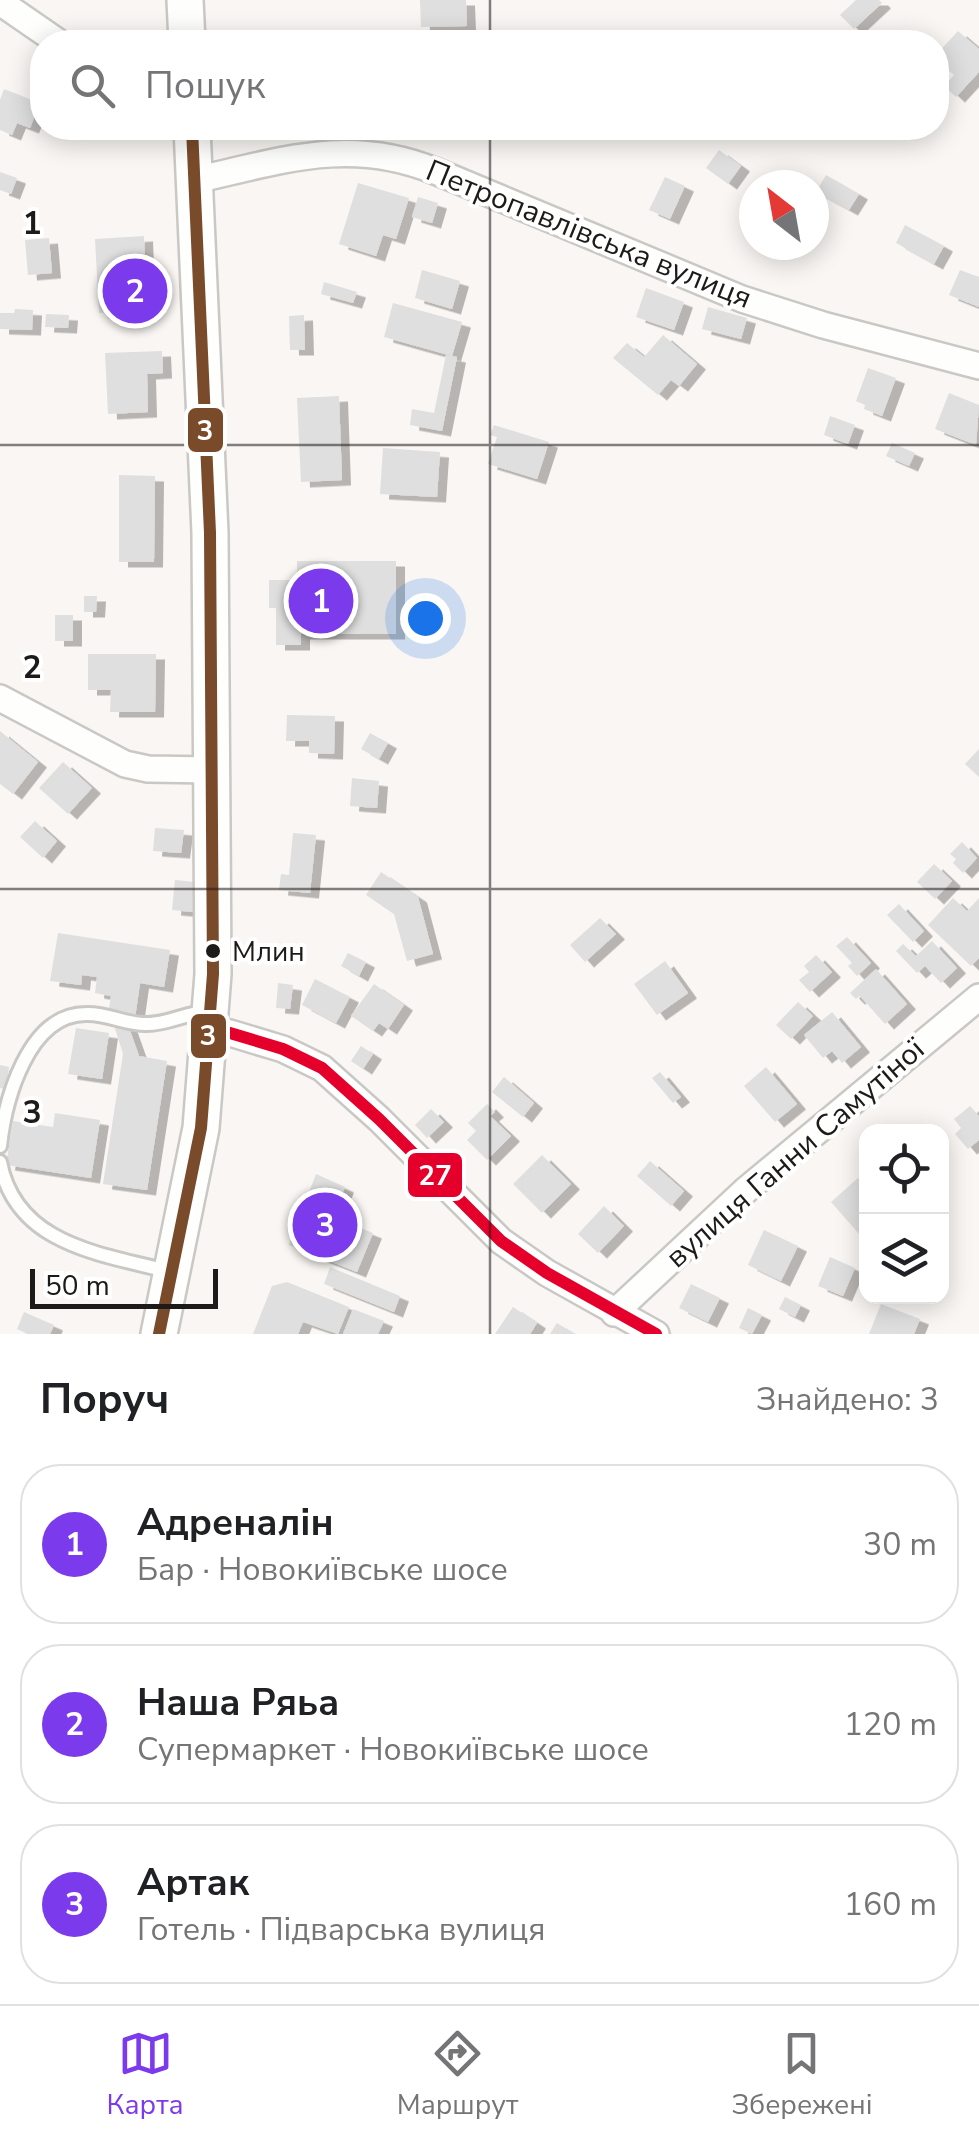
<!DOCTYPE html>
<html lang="uk">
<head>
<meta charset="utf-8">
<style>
  body { margin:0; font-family:"Nunito Sans",sans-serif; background:#f2f2f2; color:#202124 }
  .controls { position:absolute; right:30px; bottom:30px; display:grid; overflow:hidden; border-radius:20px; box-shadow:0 5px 25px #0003 }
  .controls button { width:90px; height:90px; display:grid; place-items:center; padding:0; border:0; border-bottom:2px solid #e0e0e0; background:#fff; color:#202124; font:50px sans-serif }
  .compass { position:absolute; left:739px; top:170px; width:90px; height:90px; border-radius:50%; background:#fff; box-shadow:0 5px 25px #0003; rotate:329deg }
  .scale { position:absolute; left:30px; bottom:25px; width:188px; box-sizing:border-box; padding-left:10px; border:5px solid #1d1b19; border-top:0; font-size:28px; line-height:35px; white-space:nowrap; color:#1d1b19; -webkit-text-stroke:8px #fff; paint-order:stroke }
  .you { position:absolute; left:425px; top:618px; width:35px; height:35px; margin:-25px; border:8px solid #fff; border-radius:50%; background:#1a73e8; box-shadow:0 0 0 15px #1a73e833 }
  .badge { display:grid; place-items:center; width:65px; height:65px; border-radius:50%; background:#7c3aed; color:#fff; font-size:32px; font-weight:700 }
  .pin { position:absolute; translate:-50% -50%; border:5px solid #fff; box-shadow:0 2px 10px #0006 }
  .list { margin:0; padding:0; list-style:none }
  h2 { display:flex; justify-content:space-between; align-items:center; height:130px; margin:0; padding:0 40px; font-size:42px }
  h2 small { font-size:32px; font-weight:400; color:#757577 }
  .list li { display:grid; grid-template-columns:65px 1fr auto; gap:30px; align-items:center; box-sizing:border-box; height:160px; margin:0 20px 20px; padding:0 20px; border:2px solid #e0e0e0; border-radius:40px }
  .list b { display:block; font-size:38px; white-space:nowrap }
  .list p { margin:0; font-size:32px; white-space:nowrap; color:#757577 }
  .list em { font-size:32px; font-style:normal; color:#757577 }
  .icon { flex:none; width:55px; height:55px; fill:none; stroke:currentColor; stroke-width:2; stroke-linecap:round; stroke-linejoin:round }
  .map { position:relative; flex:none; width:979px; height:1334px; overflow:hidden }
  .search { position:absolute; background:#fff; box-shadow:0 5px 25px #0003; left:30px; right:30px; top:30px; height:110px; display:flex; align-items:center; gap:25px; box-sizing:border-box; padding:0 35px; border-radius:40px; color:#757577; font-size:38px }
  .sheet { height:670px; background:#fff }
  nav { display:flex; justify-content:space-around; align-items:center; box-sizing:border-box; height:140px; border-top:2px solid #e0e0e0; background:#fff; font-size:28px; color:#757577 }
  nav a { display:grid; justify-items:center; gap:5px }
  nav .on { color:#7c3aed }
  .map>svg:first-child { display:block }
  .building { fill:#e0dfdf; filter:url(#shadow) }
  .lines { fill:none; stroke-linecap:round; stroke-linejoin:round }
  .lane-casing { stroke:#cac8c5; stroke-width:18 }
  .street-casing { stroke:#cac8c5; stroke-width:30 }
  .secondary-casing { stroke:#cac8c5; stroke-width:40 }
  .lane { stroke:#fefefd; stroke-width:12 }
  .street { stroke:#fefefd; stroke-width:25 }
  .secondary { stroke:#fefefd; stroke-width:35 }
  .bus-1-casing { stroke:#fff; stroke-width:20 }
  .bus-2-casing { stroke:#fff; stroke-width:20 }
  .bus-1 { stroke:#e4002b; stroke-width:12 }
  .bus-2 { stroke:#7a4b2a; stroke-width:12 }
  .grid { fill:none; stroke:#1d1b19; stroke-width:2.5; stroke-opacity:0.55 }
  .bus-dot { fill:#1d1b19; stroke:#fff; stroke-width:4 }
  .labels { text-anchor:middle; stroke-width:8; stroke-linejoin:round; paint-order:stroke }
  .bus-label { font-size:28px; fill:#1d1b19; stroke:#fff; text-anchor:start }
  .street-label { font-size:30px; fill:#1d1b19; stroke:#fff }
  .grid-label { font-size:32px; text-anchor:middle; font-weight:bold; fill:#1d1b19; stroke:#fff; stroke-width:8; stroke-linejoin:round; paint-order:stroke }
  .line-badge { stroke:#fff; stroke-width:4 }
  .badge-label { font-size:28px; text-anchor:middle; font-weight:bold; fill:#fff }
</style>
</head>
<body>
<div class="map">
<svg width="979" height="1334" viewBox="0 0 979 1334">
  <defs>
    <filter id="shadow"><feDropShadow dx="9" dy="5.5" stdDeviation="0" flood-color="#0004"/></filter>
  </defs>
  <rect width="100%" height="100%" fill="#f9f6f3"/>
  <g class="building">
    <polygon points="420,0 466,0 467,26 421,27"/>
    <polygon points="856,0 879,0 882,3 854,29 840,15"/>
    <polygon points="958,31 979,49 979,72 956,97 944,86 954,75 936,60 936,55"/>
    <polygon points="4,89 40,103 30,128 17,123 12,135 0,130 0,100"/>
    <polygon points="719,150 741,166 728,184 706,168"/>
    <polygon points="0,172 17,178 11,194 0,190"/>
    <polygon points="826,175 859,194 849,210 816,192"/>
    <polygon points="665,177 685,186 670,219 649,210"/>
    <polygon points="358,183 409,198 396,239 383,235 376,256 339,244"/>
    <polygon points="418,197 438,203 432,223 412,217"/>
    <polygon points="905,225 944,246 934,264 896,243"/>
    <polygon points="144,236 147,310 99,313 95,239"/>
    <polygon points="49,238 52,273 28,275 25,240"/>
    <polygon points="422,270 460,281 452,309 415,298"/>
    <polygon points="960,270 979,277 979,307 949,295"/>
    <polygon points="324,282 357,292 353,303 321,294"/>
    <polygon points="646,288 684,302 674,330 636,317"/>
    <polygon points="393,303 462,322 452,356 384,337"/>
    <polygon points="708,307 747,318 741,339 702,329"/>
    <polygon points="15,309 33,310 32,330 0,329 0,313 14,313"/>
    <polygon points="46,314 69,315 68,328 45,327"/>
    <polygon points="304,315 305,350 290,350 289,316"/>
    <polygon points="663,335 697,364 679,386 671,380 658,395 613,358 627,343 644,357"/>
    <polygon points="162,351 163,373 147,374 148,412 108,414 105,353"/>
    <polygon points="446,355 457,357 442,431 410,425 412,409 434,413"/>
    <polygon points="868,368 896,378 882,416 864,409 865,405 856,401"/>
    <polygon points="949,393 979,405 976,445 935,429"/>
    <polygon points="339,396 342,480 301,482 297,398"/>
    <polygon points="830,416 855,425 848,444 824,435"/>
    <polygon points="494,425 549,442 537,479 488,464 497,437 490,435"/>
    <polygon points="892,443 915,453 909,466 886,456"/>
    <polygon points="383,448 440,452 437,497 380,494"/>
    <polygon points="119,475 155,476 154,562 119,562"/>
    <polygon points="297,561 396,561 396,634 301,634 301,645 276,645 276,608 269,608 269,580 297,580"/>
    <polygon points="84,596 97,596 96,612 84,612"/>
    <rect x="55" y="615" width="18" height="26"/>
    <polygon points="88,654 156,654 155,712 110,712 111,690 88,690"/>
    <polygon points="287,715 335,716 334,754 309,753 309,741 286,741"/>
    <polygon points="0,731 38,762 13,794 0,784"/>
    <polygon points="370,733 388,743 379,759 361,749"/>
    <polygon points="979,749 979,777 965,764"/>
    <polygon points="63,762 92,788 68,814 39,788"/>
    <polygon points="352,778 379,781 377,808 350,806"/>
    <polygon points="35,821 57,841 43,858 20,837"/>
    <polygon points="155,828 184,830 181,853 153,851"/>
    <polygon points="293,833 316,835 310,893 279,890 281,874 289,875"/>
    <polygon points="962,842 977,858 963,873 953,863 956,859 950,854"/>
    <polygon points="934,864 952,881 935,899 917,882"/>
    <polygon points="381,872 418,897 433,954 407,961 394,914 366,895"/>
    <polygon points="175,880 196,882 193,912 172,910"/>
    <polygon points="953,898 967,911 979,898 979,958 971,966 928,925"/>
    <polygon points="899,904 924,931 913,942 887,915"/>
    <polygon points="600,918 616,934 585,962 570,945"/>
    <polygon points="58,933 170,950 164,987 140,983 135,1018 108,1014 111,996 95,993 97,977 82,975 81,985 50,981"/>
    <polygon points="847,937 871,963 857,976 848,966 852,963 836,946"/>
    <polygon points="932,941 957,968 941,983 925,966 917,973 896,951 903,944 916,956"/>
    <polygon points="348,953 366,962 359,976 341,966"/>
    <polygon points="816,955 832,972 810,992 799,980 809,972 804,966"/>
    <polygon points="665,961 688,993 657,1015 634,984"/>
    <polygon points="876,969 907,1004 885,1024 860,996 856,999 850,993"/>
    <polygon points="315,979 350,997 336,1023 302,1005"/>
    <polygon points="278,983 293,985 290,1009 276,1008"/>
    <polygon points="374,984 404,1005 388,1029 379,1023 373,1031 351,1016"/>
    <polygon points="798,1002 813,1016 791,1039 776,1025"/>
    <polygon points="832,1012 861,1047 842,1063 832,1051 823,1058 804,1035"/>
    <polygon points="113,1022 128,1025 139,1056 167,1061 147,1190 103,1184 123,1054"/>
    <polygon points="76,1028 109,1033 102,1079 68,1074"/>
    <polygon points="361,1046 373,1054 363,1069 351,1061"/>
    <polygon points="0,1065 9,1067 6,1089 0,1088"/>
    <polygon points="766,1067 797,1104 775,1122 744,1086"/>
    <polygon points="660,1072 681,1097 673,1103 652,1078"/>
    <polygon points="504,1077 534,1103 523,1117 492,1092"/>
    <polygon points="487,1104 495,1112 490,1116 511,1136 487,1160 467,1140 476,1131 468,1123"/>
    <polygon points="970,1106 979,1116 979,1140 968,1149 955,1134 961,1128 954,1119"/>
    <polygon points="431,1109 444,1122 427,1138 415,1125"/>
    <polygon points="55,1113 100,1120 91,1178 6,1165 13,1121 53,1127"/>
    <polygon points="542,1155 571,1184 542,1213 513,1184"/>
    <polygon points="650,1161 684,1191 671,1206 637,1176"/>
    <polygon points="316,1174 345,1187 333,1217 373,1233 357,1272 289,1245"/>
    <polygon points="858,1178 866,1187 866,1242 831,1202"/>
    <polygon points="604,1206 624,1226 598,1253 578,1234"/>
    <polygon points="764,1230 798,1246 781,1281 748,1265"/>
    <polygon points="830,1257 855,1268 843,1296 818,1286"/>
    <polygon points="330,1267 400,1296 394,1312 324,1284"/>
    <polygon points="287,1282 349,1307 338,1334 303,1322 298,1334 253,1334 272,1286"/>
    <polygon points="691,1284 720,1298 708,1322 679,1308"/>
    <polygon points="785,1297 801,1305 795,1317 779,1309"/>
    <polygon points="881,1304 920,1319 914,1334 869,1334"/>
    <polygon points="513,1307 537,1323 530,1334 495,1334"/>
    <polygon points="748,1308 762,1315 752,1334 739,1328"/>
    <polygon points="353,1309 384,1321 378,1334 343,1334"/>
    <polygon points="24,1312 54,1325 50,1334 28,1334 17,1329"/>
    <polygon points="557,1323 575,1334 550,1334"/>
  </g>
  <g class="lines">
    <defs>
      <g id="lane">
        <path d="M0,1146c5,-46 28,-132 86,-132 21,-1 41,11 61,10 22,0 40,-12 61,-12"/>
        <path d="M0,1162c16,84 103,92 171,110"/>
      </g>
      <g id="street">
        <polyline points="0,2 58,42"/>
        <path d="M195,180c86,-19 154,-44 240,-9l307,128 81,26 156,41"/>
        <polyline points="0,698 125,764 148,769 212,770"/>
        <polyline points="210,1031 230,1033 283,1049 322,1068 379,1119 501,1241 547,1273 656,1334"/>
        <polyline points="614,1313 746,1190 979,997"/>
      </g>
      <g id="secondary">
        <polyline points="185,0 187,42"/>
        <polyline points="159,1334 201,1128 213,974 210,533 192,128"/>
      </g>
    </defs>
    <use href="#lane" class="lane-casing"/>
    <use href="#street" class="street-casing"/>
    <use href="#secondary" class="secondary-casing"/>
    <use href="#lane" class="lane"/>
    <use href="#street" class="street"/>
    <use href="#secondary" class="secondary"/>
    <defs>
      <polyline id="bus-1" points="210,1031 230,1033 283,1049 322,1068 379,1119 501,1241 547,1273 656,1334"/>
      <polyline id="bus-2" points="159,1334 201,1128 213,974 210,533 192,128"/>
    </defs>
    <use href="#bus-1" class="bus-1-casing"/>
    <use href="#bus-2" class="bus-2-casing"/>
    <use href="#bus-1" class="bus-1"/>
    <use href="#bus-2" class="bus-2"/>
  </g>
  <path class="grid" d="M490,0v42M490,128v1206M0,445h979M0,889h979"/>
  <circle class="bus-dot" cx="213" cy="951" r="9"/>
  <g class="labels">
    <g class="bus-label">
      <text x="232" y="961">Млин</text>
    </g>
    <g class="street-label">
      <text transform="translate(589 234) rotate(22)" y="10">Петропавлівська вулиця</text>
      <text transform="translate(795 1153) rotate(-41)" y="10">вулиця Ганни Самутіної</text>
    </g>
  </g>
  <g class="grid-label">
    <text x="32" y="234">1</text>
    <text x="32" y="678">2</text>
    <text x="32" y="1123">3</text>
  </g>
  <g class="line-badge">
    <rect x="186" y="406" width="39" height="48" rx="10" fill="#7a4b2a"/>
    <rect x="189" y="1012" width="39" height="48" rx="10" fill="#7a4b2a"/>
    <rect x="406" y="1151" width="58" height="48" rx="10" fill="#e4002b"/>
  </g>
  <g class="badge-label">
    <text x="205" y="440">3</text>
    <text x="208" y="1045">3</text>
    <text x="435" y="1185">27</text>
  </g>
</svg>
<div class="controls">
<button><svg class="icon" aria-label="locate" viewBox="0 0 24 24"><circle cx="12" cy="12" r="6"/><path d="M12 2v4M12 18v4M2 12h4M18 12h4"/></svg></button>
<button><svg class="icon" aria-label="layers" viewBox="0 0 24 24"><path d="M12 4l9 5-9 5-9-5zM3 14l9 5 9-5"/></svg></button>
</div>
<svg class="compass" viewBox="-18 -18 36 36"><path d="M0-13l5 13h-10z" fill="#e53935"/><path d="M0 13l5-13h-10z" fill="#757577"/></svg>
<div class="scale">50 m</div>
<div class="you"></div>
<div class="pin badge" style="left:321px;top:601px">1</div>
<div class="pin badge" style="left:135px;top:291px">2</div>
<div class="pin badge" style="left:325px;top:1225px">3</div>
<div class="search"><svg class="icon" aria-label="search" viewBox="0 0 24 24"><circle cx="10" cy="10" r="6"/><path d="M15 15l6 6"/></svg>Пошук</div>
</div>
<section class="sheet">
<h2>Поруч<small>Знайдено: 3</small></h2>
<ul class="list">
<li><span class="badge">1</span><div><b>Адреналін</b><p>Бар · Новокиївське шосе</p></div><em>30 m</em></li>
<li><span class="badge">2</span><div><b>Наша Ряьа</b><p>Супермаркет · Новокиївське шосе</p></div><em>120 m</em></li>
<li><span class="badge">3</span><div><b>Артак</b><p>Готель · Підварська вулиця</p></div><em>160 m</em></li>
</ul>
</section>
<nav>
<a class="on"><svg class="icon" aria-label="map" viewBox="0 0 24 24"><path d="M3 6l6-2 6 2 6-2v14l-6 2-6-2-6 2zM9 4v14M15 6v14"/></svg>Карта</a>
<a><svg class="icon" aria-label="directions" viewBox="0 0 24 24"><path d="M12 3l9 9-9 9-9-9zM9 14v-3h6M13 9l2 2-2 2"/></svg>Маршрут</a>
<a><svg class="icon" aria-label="saved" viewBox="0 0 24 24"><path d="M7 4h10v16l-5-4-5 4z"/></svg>Збережені</a>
</nav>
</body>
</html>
